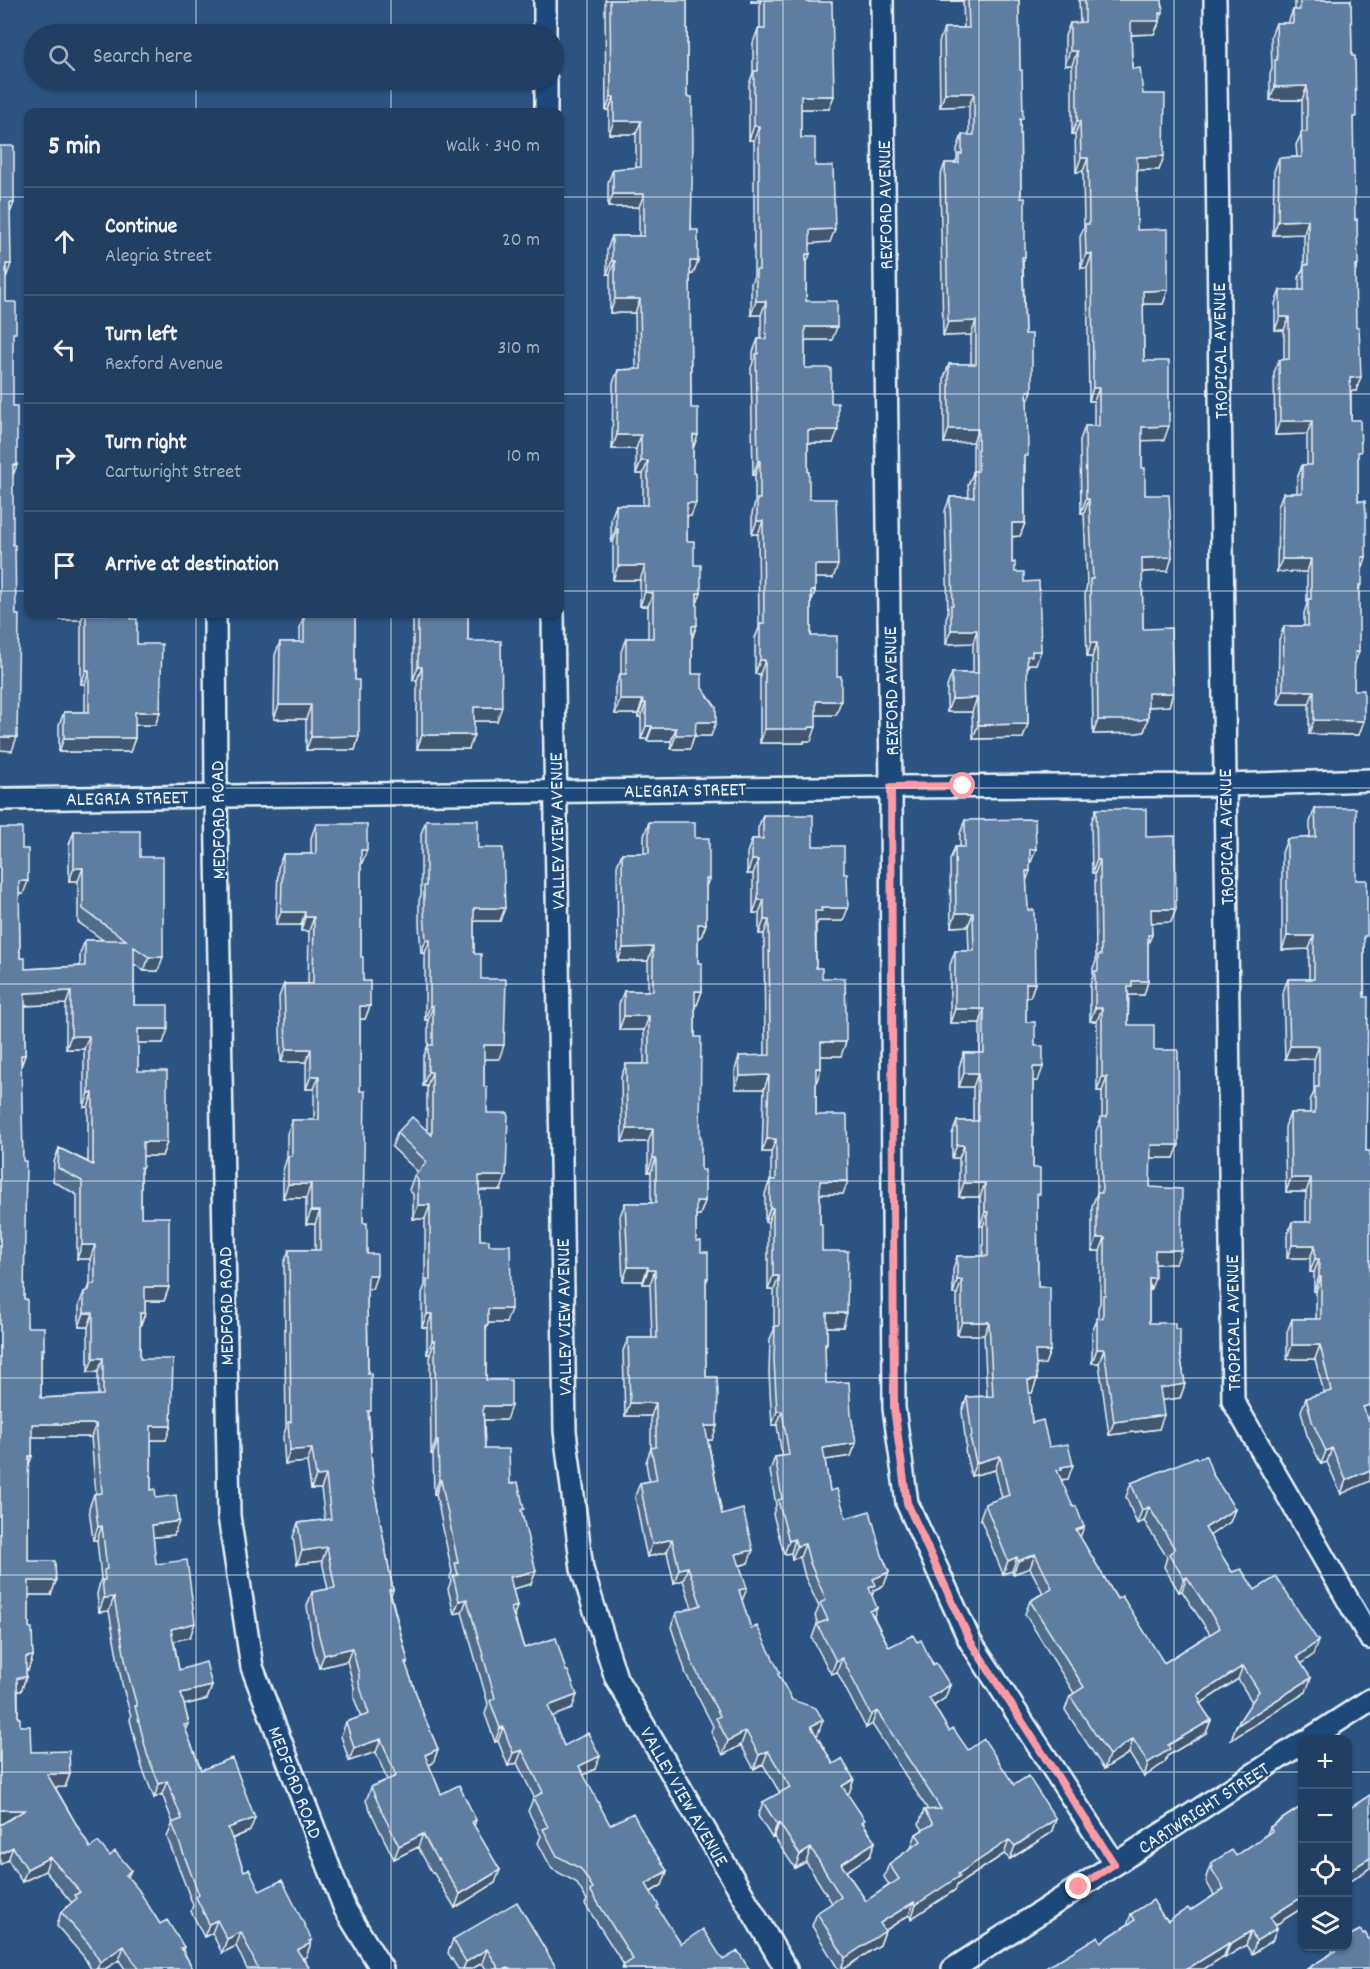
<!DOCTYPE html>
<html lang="en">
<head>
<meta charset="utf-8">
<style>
  body { margin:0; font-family:Dekko,sans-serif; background:#2d4a6b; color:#f1f3f6 }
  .controls { position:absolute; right:18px; bottom:18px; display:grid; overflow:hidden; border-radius:12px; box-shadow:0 2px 4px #0004 }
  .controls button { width:54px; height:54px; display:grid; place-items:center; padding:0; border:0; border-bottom:2px solid #3d5877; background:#203f62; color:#f1f3f6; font:30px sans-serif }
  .stop { position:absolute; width:18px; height:18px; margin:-14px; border:4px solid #ff9aa2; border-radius:50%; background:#fff }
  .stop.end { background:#ff9aa2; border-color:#fff; box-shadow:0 2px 6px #0008 }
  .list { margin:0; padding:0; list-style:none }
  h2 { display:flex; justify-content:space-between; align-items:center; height:78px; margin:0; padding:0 24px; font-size:26px }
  h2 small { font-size:20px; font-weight:400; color:#a2afbe }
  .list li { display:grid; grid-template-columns:39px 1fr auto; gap:18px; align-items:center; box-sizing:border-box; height:108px; padding:0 24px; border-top:2px solid #3d5877 }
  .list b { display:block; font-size:22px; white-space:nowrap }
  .list p { margin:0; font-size:20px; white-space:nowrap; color:#a2afbe }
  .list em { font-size:20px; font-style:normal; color:#a2afbe }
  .icon { flex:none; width:33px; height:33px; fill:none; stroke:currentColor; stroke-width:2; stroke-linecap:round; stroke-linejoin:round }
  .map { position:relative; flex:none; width:1370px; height:1969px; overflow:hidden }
  .search { position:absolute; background:#203f62; box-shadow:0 2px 4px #0004; left:24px; top:24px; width:540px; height:66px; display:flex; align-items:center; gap:15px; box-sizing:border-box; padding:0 21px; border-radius:33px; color:#a2afbe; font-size:22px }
  .panel { position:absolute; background:#203f62; box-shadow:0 2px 4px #0004; left:24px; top:108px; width:540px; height:510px; border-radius:12px }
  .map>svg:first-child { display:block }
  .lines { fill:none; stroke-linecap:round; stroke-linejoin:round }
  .street-casing { stroke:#e8f1f8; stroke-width:26 }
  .street { stroke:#1f4a7a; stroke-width:21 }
  .wall { fill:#506c8a; stroke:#e8f1f8; stroke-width:1.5; fill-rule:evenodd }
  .shaded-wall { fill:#415871; stroke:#e8f1f8; stroke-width:1.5 }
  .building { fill:#5d7da1; stroke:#e8f1f8; stroke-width:1.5; fill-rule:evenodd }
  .route { stroke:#ff9aa2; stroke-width:8 }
  .grid { fill:none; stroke:#e8f1f8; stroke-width:1.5; stroke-opacity:0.55 }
  .labels { text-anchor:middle; stroke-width:4.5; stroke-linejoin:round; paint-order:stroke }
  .street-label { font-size:20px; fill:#e8f1f8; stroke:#1f4a7a }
</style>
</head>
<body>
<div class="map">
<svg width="1370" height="1969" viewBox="0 0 1370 1969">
  <rect width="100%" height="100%" fill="#2b5482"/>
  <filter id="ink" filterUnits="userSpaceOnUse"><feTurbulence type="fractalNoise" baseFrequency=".0167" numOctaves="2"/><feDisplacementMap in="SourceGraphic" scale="12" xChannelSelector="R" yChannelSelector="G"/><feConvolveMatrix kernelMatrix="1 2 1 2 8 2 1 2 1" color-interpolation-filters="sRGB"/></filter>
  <g filter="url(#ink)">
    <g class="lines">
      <defs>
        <g id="street">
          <polyline points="545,0 545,34"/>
          <polyline points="882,0 891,787 894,1408 907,1503 970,1641 1115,1864"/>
          <polyline points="1215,0 1233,1401 1370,1638"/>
          <polyline points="546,80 546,112"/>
          <polyline points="215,614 216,795 229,1516 252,1667 345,1909 382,1969"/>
          <polyline points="553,614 565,1431 582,1569 616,1678 786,1969"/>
          <polyline points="0,799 891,787 1225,785 1370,780"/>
          <polyline points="1308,1740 1370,1700"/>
          <polyline points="953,1969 1302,1743"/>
        </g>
      </defs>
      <use href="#street" class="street-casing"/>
      <use href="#street" class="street"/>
    </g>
    <g class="wall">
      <polygon points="605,0 687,0 687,97 693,274 690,274 691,408 693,449 691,516 687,516 687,541 694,565 697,604 692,639 692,674 702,688 711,736 694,736 690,749 671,749 671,741 647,741 647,739 641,739 641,717 638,717 638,714 615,714 615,688 620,674 621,674 621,652 626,638 648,638 648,606 640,606 640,580 613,580 613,542 611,542 611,519 616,505 643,505 643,474 636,474 636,449 612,449 613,383 618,370 636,369 635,313 610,313 610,274 607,274 607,250 612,236 639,236 639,207 608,207 608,183 613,169 636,168 636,134 609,134 609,110 606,110"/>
      <polygon points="751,0 807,0 829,109 801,109 801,138 815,166 830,242 810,243 806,265 806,301 832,340 805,340 805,368 831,403 833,443 808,443 808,472 809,499 833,578 815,578 815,591 811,603 811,636 836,715 816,715 811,741 804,741 804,743 760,743 760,674 755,674 755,638 759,628 758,534 752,534 752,513 755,503 755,475 753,475 751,368 753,362 753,352 758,339 761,339 761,315 751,315 751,283 754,276 754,140 749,140 749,84 753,73 753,43 758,29 760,29 760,2 751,2"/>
      <polygon points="938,0 1019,0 1021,198 1025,257 1023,263 1027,404 1025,464 1025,523 1020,536 1012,537 1012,563 1015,572 1024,582 1036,664 1029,664 1027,669 1028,724 1023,738 973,739 972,712 947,712 947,687 952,673 973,673 973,643 946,644 946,618 948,613 945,511 950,497 969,497 968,485 973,473 973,442 944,443 944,378 949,364 971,364 971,335 943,336 940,177 945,163 955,163 957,160 957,149 962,135 969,135 969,106 940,107 939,42 944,28 964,28 963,1 938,1"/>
      <polygon points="1079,0 1162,0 1158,26 1154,34 1131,35 1132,67 1143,94 1164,156 1159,170 1137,170 1137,230 1168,290 1163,304 1143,304 1144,361 1164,440 1142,440 1142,468 1145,495 1168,571 1142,572 1143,629 1173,693 1169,706 1148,707 1148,718 1144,732 1136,733 1093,734 1092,657 1087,657 1085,593 1087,585 1084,513 1081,513 1080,440 1085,426 1094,426 1094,401 1089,401 1087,268 1081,268 1080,237 1084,227 1083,171 1076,172 1075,134 1072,134 1072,65 1065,65 1065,36 1070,23 1080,23"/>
      <polygon points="1295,0 1351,0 1356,391 1351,391 1351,420 1358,460 1358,501 1366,557 1362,569 1359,594 1354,665 1354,690 1359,735 1309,734 1309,704 1278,704 1279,640 1284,626 1304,626 1304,613 1307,604 1307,572 1277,572 1278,507 1283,493 1297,493 1297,479 1302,465 1307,465 1307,434 1275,435 1274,373 1279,360 1284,360 1284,330 1275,330 1275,304 1280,290 1299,290 1299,278 1304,266 1304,234 1273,235 1274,171 1279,158 1297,157 1296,145 1302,132 1302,100 1270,100 1270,74 1272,69 1271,36 1276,23 1288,23 1293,10 1295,10"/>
      <polygon points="60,614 131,614 131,619 137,644 160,712 155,725 135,725 135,738 130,752 59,752 59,725 64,712 85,712 85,684 81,684 81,620 60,620"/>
      <polygon points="304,614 355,614 355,680 359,736 355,750 306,750 306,719 274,719 275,655 280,642 300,642 300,628"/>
      <polygon points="416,614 468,614 468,641 497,721 474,721 469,749 417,749 417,680 413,680 413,621"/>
      <polygon points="1315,808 1356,880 1364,944 1368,1418 1370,1423 1341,1494 1327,1462 1321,1464 1307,1435 1301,1411 1306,1398 1324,1393 1315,1359 1287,1359 1287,1332 1292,1319 1316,1319 1316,1291 1314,1291 1314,1272 1310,1272 1310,1258 1287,1258 1287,1236 1292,1222 1306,1222 1306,1192 1286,1192 1285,1153 1285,1127 1290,1113 1310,1113 1310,1101 1314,1092 1314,1059 1285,1059 1283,992 1288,979 1309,979 1309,949 1282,950 1282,853 1287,839 1310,838 1310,822"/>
      <polygon points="1096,809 1146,837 1176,909 1171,922 1151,923 1152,935 1148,944 1148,981 1144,995 1129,995 1128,1025 1154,1050 1174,1158 1150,1158 1150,1187 1176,1264 1155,1264 1149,1291 1149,1323 1175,1329 1180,1353 1185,1384 1180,1398 1161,1400 1159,1429 1109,1435 1099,1363 1092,1363 1092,1332 1098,1318 1098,1308 1100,1303 1100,1251 1092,1251 1092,1206 1097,1193 1096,1131 1102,1117 1102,1091 1097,1091 1097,1021 1090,1021 1090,985 1093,976 1093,968 1096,961 1095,873 1092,873 1091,823"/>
      <polygon points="763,815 813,846 843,921 818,921 817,924 816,924 816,968 822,978 841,1056 821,1056 821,1068 816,1081 816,1115 843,1194 820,1194 820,1224 822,1251 843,1327 827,1327 827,1343 825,1348 826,1383 851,1415 856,1443 851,1456 825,1460 830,1491 846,1518 882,1555 889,1572 884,1585 874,1590 872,1596 874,1617 889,1647 917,1642 950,1685 945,1698 934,1706 949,1731 968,1750 1014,1785 1056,1819 1051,1833 1010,1859 1004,1854 957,1885 955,1890 912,1918 911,1919 909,1915 885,1931 880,1945 843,1969 838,1969 812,1926 817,1913 832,1903 806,1862 795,1868 774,1837 772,1838 758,1816 763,1802 780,1793 763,1764 754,1769 741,1745 723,1755 711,1732 713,1726 685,1672 685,1670 671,1627 676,1613 692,1608 683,1580 674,1583 667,1552 647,1557 643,1539 635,1496 640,1483 649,1481 646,1462 651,1448 651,1416 625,1416 623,1351 628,1338 652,1338 650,1284 643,1284 643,1281 623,1281 620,1216 625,1203 651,1203 651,1172 648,1172 648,1142 622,1142 621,1077 626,1064 644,1064 644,1030 619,1030 619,1004 624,991 648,991 648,961 618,961 617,866 622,853 644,853 644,836 649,822 695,838 709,879 706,887 706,924 701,937 698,937 698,963 702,991 697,1005 695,1005 695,1037 701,1170 705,1201 700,1215 696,1215 696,1241 701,1252 708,1278 706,1283 706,1377 712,1440 708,1440 722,1515 748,1563 740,1566 742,1601 751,1629 779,1676 792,1700 818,1734 816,1735 833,1764 854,1779 849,1793 847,1794 864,1824 875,1842 870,1856 846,1871 866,1901 889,1885 884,1877 889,1864 911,1848 916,1834 923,1830 919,1824 924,1810 928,1810 872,1724 866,1728 837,1672 831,1674 812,1638 817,1624 818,1624 815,1616 819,1607 805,1577 800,1557 792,1559 791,1553 784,1554 773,1514 776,1505 770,1471 775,1457 782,1456 777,1425 772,1425 769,1373 770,1339 774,1330 774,1290 768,1290 768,1222 765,1222 765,1194 770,1180 771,1180 771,1152 762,1152 764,1089 735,1089 735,1070 739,1056 765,1056 764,934 759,934 759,913 753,913 753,874 747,874 747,853 752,839 758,839 758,828"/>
      <polygon points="426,820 478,848 500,921 474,921 474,952 499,1059 484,1059 484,1087 487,1113 501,1190 479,1190 480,1240 489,1245 506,1323 488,1323 486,1331 486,1380 506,1420 484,1420 485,1449 510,1484 522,1514 531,1584 513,1589 517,1606 514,1615 524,1648 572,1709 552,1716 564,1746 595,1769 583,1775 610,1825 647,1840 667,1871 662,1885 651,1892 658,1910 681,1944 749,1969 622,1969 624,1965 585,1904 587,1900 576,1882 552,1869 538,1843 541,1836 528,1811 534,1797 517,1763 508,1766 498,1741 495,1742 485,1714 488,1704 462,1612 454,1614 448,1589 451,1581 450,1577 452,1572 436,1494 434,1494 433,1454 431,1454 430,1354 427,1354 427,1328 422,1327 422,1293 425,1285 425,1219 413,1219 413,1194 409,1190 414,1176 418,1172 392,1147 397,1133 427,1130 427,1086 423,1086 423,1058 428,1045 428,1020 425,1020 425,953 421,953 419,923 419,900 421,895 421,834"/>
      <polygon points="965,820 1036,849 1031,862 1030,862 1026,881 1028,910 1035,983 1030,997 1026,997 1026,1022 1035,1046 1038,1081 1033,1081 1033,1168 1037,1202 1038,1287 1050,1351 1045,1364 1036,1365 1037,1379 1032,1393 1029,1393 1032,1423 1049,1447 1068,1479 1061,1480 1080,1537 1117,1599 1164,1663 1210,1634 1182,1591 1179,1592 1164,1567 1167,1557 1144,1521 1137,1524 1126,1497 1131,1483 1197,1459 1213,1475 1235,1509 1230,1522 1209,1536 1232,1572 1255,1590 1313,1655 1301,1663 1306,1692 1231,1740 1236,1726 1252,1702 1238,1679 1200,1704 1211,1720 1206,1733 1167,1756 1165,1762 1144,1777 1129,1753 1104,1769 1065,1710 1070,1696 1074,1693 1025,1614 1030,1601 1043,1593 1030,1568 1013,1574 1012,1571 1003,1574 980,1518 985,1504 1002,1498 995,1470 971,1476 965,1450 966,1445 962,1411 967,1397 987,1396 984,1335 957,1335 957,1294 953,1294 953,1270 957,1256 983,1256 983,1226 980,1226 980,1197 959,1197 959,1158 952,1158 952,1134 957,1121 973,1121 973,1087 959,1087 959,1067 964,1053 980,1053 980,1023 950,1023 950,965 955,951 969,951 968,926 951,927 950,860 955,847 960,847 960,834"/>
      <polygon points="316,824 362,863 361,863 361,957 363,981 370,1006 365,1019 360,1019 360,1091 363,1223 372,1289 367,1289 367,1298 369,1417 373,1483 393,1590 391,1595 408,1661 406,1665 424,1716 438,1749 433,1763 429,1765 441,1794 476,1820 474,1826 495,1883 455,1908 433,1872 432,1873 418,1847 394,1859 378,1827 366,1801 371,1787 387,1780 376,1752 349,1761 341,1736 346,1722 361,1717 354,1698 354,1687 347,1661 319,1668 313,1645 307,1606 312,1592 328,1589 322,1561 297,1564 293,1537 298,1523 325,1520 321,1489 311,1489 307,1462 285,1464 283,1436 286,1428 284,1263 289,1250 315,1250 315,1224 306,1224 306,1198 283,1198 283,1170 287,1158 287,1134 292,1120 314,1120 314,1089 306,1089 306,1062 281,1062 279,997 284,984 308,984 309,931 301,931 301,925 276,925 278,868 283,854 311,854 311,838"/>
      <path d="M0,828l23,66h-4l1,64 5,11 55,-3v-12l5,-14h18l-25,-18v-41h-9v-36l5,-14 66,26 18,114h-14l-10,-7v41l29,38h-25v28l29,71 -5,14h-19l-2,16v45l28,70 -5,14h-19v12l-5,13v33l26,81h-15v50l5,8 18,37 -21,2 3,27 34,73 -16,4 5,29 33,16 -5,13 -23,6 5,19 -3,7 15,39 49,61 -18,8 12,32 16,20 52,49 -6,17 -3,1 7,11h-63l-11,-23 -14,7 -10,-20 -8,4 -13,-26 2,-6 -26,-68 6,-14 -11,-29 -8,4 -12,-31 -12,-47 1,-4 -9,-32 -13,-73 -10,1 -2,-18 4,-16 -4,-38h-4l-4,-32 5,-14h2l-5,-57h-59v19l-4,11v94l28,20 -5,14h-22v33l4,28 -5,14h-2v7l-5,14h-3v27l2,8 11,26 39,22 -5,13h-10l35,61 20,8 21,14 -3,7 32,47 24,23 -1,3 10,19h-68l-6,-9 -14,9h-14l-7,-12 -27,-31 4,-14 11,-9 -27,-32 -23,11 -14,-22 -6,-36h-2zM66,1004v45h18v58h4v55l-29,-14 -5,14 -1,19 24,14v64h13v25l-2,6 -4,2 -5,13v22h9v45h10v23l-57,3v-39l3,-10 -17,-22 -3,-28 -3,-233 4,-11v-49z"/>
      <polygon points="1302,1806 1302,1908 1275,1925 1277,1928 1272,1941 1252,1954 1246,1945 1225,1958 1224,1956 1204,1969 1044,1969 1101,1942 1127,1925 1131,1914 1164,1918 1168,1921 1190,1911 1214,1895 1206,1881 1207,1879 1206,1877 1211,1863 1236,1856 1267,1834 1270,1827"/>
      <polygon points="1360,1930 1363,1934 1365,1933 1370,1941 1370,1969 1307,1969 1331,1954 1334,1947 1347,1947 1347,1937"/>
      <polygon points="453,1939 557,1969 486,1969 482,1963 472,1969 458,1969 448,1953"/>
    </g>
    <g class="shaded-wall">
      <polygon points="752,0 761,0 760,2 751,2"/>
      <polygon points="939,0 963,0 963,1 938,1"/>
      <polygon points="1159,13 1163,13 1154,34 1126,35 1131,21"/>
      <polygon points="1070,51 1077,51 1072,65 1065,65"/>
      <polygon points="1307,86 1302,100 1270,100 1275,87"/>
      <polygon points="945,93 974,93 969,106 940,107"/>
      <polygon points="801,96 834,96 829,109 796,109"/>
      <polygon points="611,97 614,97 609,110 606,110"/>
      <polygon points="614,121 641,121 636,134 609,134"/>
      <polygon points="1077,121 1080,121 1075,134 1072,134"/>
      <polygon points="754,126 759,126 754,140 749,140"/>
      <polygon points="1164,156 1159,170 1132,170 1137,157"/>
      <polygon points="1081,158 1088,158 1083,171 1076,172"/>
      <polygon points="613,194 644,194 639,207 608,207"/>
      <polygon points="10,203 14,203 9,216"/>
      <polygon points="1308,220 1304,234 1273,235 1278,221"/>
      <polygon points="835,229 830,242 805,244 810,230"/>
      <polygon points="806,254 810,254 805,268"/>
      <polygon points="1086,254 1092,254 1087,268 1081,268"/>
      <polygon points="612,261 615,261 610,274 607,274"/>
      <polygon points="690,261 698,261 693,274 685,274"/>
      <polygon points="6,264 11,264 6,278"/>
      <polygon points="1355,265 1358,265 1353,279"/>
      <polygon points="1168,290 1163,304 1138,304 1143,291"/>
      <polygon points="615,299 640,299 635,313 610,313"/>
      <polygon points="756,301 766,301 761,315 751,315"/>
      <polygon points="1280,317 1289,317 1284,330 1275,330"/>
      <polygon points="976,321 971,335 943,336 948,322"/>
      <polygon points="805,327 837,327 832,340 800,340"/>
      <polygon points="1361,377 1356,391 1345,391 1350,378"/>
      <polygon points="1093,388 1099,388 1094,401 1089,401"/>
      <polygon points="1027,391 1032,391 1027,404"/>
      <polygon points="1280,421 1312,421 1307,434 1275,435"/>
      <polygon points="1169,426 1164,440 1137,441 1142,427"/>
      <polygon points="949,429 978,429 973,442 944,443"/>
      <polygon points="808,430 838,430 833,443 803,443"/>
      <polygon points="617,435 641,435 636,449 612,449"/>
      <polygon points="693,435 698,435 693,449"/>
      <polygon points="641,461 648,461 643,474 636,474"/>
      <polygon points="758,461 760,461 755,475 753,475"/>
      <polygon points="13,465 17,465 12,478"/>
      <polygon points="1086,499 1089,499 1084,513 1081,513"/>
      <polygon points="687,503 696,503 691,516 682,516"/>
      <polygon points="757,521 763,521 758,534 752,534"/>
      <polygon points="1012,523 1025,523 1020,536 1007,537"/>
      <polygon points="616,529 618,529 613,542 611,542"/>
      <polygon points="1172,557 1168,571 1137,572 1142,558"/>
      <polygon points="1362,557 1366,557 1362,570"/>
      <polygon points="1282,559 1311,559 1307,572 1277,572"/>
      <polygon points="815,565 838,565 833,578 810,578"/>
      <polygon points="618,566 645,566 640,580 613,580"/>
      <polygon points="811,591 815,591 810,605"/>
      <polygon points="645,592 653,593 648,606 640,606"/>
      <polygon points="697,593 701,593 696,606"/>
      <polygon points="62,614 84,614 81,620 60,620"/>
      <polygon points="697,625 692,639 692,626"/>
      <polygon points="951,630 977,630 973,643 946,644"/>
      <polygon points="1091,643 1097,643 1092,657 1087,657"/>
      <polygon points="1032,651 1041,651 1036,664 1029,664 1027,670 1027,656"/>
      <polygon points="1355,652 1359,652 1354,665"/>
      <polygon points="760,660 765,660 760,674 755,674"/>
      <polygon points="418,667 422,667 417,680 413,680"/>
      <polygon points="86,670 89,670 85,684 81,684"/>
      <polygon points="1283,690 1314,691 1309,704 1278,704"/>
      <polygon points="1148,693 1173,693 1169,706 1143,707"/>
      <polygon points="977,698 972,712 947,712 952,699"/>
      <polygon points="620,700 643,700 638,714 615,714"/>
      <polygon points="816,701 841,701 836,715 811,715"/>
      <polygon points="643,703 646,703 641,717 638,717"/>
      <polygon points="279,705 311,705 306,719 274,719"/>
      <polygon points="474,707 502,707 497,721 469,721"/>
      <polygon points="135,712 160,712 155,725 130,725"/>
      <polygon points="1148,718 1144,732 1136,733 1093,734 1098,720"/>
      <polygon points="1314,720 1364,721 1359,735 1309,734"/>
      <polygon points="696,722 716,722 711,736 694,736 690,749 671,749 676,735"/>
      <polygon points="1028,724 1023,738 973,739 978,725"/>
      <polygon points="646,726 652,726 647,739 641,739"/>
      <polygon points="816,727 811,741 804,741 804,743 760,743 765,729"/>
      <polygon points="652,728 676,728 671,741 647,741"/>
      <polygon points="422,735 474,735 469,749 417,749"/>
      <polygon points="359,736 355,750 306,750 311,737"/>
      <polygon points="0,737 17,737 12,751 0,750"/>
      <polygon points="64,738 135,738 130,752 59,752"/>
      <polygon points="1030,849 1036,849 1031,862 1025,862"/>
      <polygon points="361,850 367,850 362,863 356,863"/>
      <polygon points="752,860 758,860 753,874 747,874"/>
      <polygon points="1097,860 1100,860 1095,873 1092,873"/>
      <polygon points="74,868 83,868 78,881 69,881"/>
      <polygon points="1026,871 1030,871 1025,884"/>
      <polygon points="19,881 28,881 23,894 14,894"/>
      <polygon points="758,900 764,900 759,913 753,913"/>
      <polygon points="474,908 505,908 500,921 469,921"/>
      <polygon points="821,908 848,908 843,921 818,921 817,924 810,924 815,911"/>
      <polygon points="1151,909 1176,909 1171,922 1146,923"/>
      <polygon points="281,912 305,912 301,925 276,925"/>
      <polygon points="956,913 973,913 968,926 951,927"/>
      <polygon points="305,917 314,917 309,931 301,931"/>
      <polygon points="764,920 769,920 764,934 759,934"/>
      <polygon points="698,924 706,924 701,937 693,937"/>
      <polygon points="1287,936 1314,936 1309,949 1282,950"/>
      <polygon points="426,940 430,940 425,953 421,953"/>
      <polygon points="653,947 648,961 618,961 623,948"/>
      <polygon points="149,957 163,957 158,971 144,971"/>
      <polygon points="1132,981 1148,981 1144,995 1129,995 1127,1001 1128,987"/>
      <polygon points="1026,983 1035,983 1030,997 1021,997"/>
      <polygon points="71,991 66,1004 20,1006 25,993"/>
      <polygon points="695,991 702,991 697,1005 690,1005"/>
      <polygon points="360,1006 370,1006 365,1019 355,1019"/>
      <polygon points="430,1006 433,1006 428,1020 425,1020"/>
      <polygon points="1095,1008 1102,1008 1097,1021 1090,1021"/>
      <polygon points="955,1009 984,1009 980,1023 950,1023"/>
      <polygon points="624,1016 649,1016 644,1030 619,1030"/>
      <polygon points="138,1029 168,1029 163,1043 133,1043"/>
      <polygon points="71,1036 89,1036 84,1049 66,1049"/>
      <polygon points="821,1042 846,1042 841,1056 817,1056"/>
      <polygon points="484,1045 504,1045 499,1059 479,1059"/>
      <polygon points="1290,1046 1319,1046 1314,1059 1285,1059"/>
      <polygon points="286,1049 311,1049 306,1062 281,1062"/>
      <polygon points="21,1055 25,1055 20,1069"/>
      <polygon points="1033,1067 1043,1067 1038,1081 1028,1081"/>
      <polygon points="816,1068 821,1068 817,1081 811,1081"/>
      <polygon points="428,1072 432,1072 427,1086 423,1086"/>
      <polygon points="964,1073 978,1073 973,1087 959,1087"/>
      <polygon points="769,1075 764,1089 735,1089 740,1076"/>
      <polygon points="311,1076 319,1076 314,1089 306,1089"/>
      <polygon points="1102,1077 1107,1077 1102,1091 1097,1091"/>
      <polygon points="89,1093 93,1093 88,1107 84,1107"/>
      <polygon points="627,1129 653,1129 648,1142 622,1142"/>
      <polygon points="767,1139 776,1139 771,1152 762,1152"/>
      <polygon points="143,1142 167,1142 162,1156 138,1156"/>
      <polygon points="957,1145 964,1145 959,1158 952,1158"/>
      <polygon points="1151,1145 1179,1145 1174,1158 1146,1158"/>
      <polygon points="653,1158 656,1158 651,1172 648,1172"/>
      <polygon points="479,1176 506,1176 501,1190 474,1190"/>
      <polygon points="1291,1178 1311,1178 1306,1192 1286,1192"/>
      <polygon points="820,1181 848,1181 843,1194 815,1194"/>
      <polygon points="964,1183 985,1183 980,1197 959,1197"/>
      <polygon points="288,1184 311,1184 306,1198 283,1198"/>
      <polygon points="696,1201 705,1201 700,1215 691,1215"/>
      <polygon points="418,1205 430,1205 425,1219 413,1219"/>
      <polygon points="770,1208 773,1208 768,1222 765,1222"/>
      <polygon points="311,1211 320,1211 315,1224 306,1224"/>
      <polygon points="985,1212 988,1212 983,1226 980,1226"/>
      <polygon points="1097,1238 1105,1238 1100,1251 1092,1251"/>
      <polygon points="82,1245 95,1245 90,1259 77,1259"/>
      <polygon points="1292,1245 1315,1245 1310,1258 1287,1258"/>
      <polygon points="1155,1250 1181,1250 1176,1264 1150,1264"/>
      <polygon points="1315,1259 1319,1259 1314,1272 1310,1272"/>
      <polygon points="628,1267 648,1267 643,1281 623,1281"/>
      <polygon points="648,1270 655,1270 650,1284 643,1284"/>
      <polygon points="368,1275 377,1275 372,1289 363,1289"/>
      <polygon points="773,1276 779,1276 774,1290 768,1290"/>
      <polygon points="1319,1277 1321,1277 1316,1291 1314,1291"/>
      <polygon points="1149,1278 1155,1278 1150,1291"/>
      <polygon points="957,1280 962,1280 957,1294 953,1294"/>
      <polygon points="145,1287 169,1287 164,1301 140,1301"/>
      <polygon points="488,1309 511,1309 506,1323 483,1323"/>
      <polygon points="84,1313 93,1313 88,1327 79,1327"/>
      <polygon points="140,1313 145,1313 140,1327"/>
      <polygon points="827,1313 847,1313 843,1327 822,1327"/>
      <polygon points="427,1314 432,1314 427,1328 422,1327"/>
      <polygon points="962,1322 989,1322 984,1335 957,1335"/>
      <polygon points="432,1341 435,1341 430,1354 427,1354"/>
      <polygon points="1292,1345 1320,1345 1315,1359 1287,1359"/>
      <polygon points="41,1349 44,1349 39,1363"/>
      <polygon points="1097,1349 1104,1349 1099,1363 1092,1363"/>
      <polygon points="1035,1351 1050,1351 1045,1364 1030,1365"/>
      <polygon points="93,1358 103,1358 98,1372 88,1372"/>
      <polygon points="1037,1379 1032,1393 1023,1393 1028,1380"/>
      <polygon points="1185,1384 1180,1398 1155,1401 1160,1388"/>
      <polygon points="630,1403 656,1403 651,1416 625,1416"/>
      <polygon points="1370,1405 1370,1417 1358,1420 1363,1407"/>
      <polygon points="483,1406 511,1406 506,1420 478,1420"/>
      <polygon points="777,1411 782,1411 777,1425 772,1425"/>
      <polygon points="1164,1415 1159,1429 1109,1435 1114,1422"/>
      <polygon points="32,1424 96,1424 91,1437 27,1437"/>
      <polygon points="151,1426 171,1426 166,1440 146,1440"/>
      <polygon points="705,1426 717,1426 712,1440 700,1440"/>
      <polygon points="436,1441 438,1441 433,1454 431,1454"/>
      <polygon points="856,1443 851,1456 818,1461 823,1448"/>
      <polygon points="1332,1448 1327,1462 1321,1464 1326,1451"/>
      <polygon points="312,1449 307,1462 285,1464 290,1450"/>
      <polygon points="29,1456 32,1456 27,1470"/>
      <polygon points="1000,1456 995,1470 971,1476 976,1463"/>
      <polygon points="1073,1465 1068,1479 1058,1480 1057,1470 1061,1467"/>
      <polygon points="1370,1470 1370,1481 1341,1494 1346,1480"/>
      <polygon points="326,1475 321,1489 311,1489 316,1476"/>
      <polygon points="439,1480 441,1480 436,1494 434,1494"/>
      <polygon points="1149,1507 1144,1521 1137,1524 1142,1510"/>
      <polygon points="1235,1509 1230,1522 1200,1542 1205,1528"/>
      <polygon points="179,1521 174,1535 147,1538 152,1525"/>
      <polygon points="102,1526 97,1540 93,1540 98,1527"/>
      <polygon points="1084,1527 1079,1540 1076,1530"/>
      <polygon points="672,1539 667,1552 647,1557 652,1544"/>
      <polygon points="795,1539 791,1553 784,1554 789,1541"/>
      <polygon points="805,1544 800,1557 792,1559 797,1546"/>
      <polygon points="327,1547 322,1561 297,1564 302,1551"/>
      <polygon points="753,1550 748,1563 731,1568 736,1554"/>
      <polygon points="1035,1554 1030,1568 1013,1574 1018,1561"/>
      <polygon points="1017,1557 1012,1571 1003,1574 1008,1561"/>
      <polygon points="688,1567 683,1580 674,1583 679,1569"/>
      <polygon points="536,1571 531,1584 505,1591 510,1577"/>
      <polygon points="889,1572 884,1585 874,1590 871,1599 864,1602 873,1579"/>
      <polygon points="1187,1577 1182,1591 1179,1592 1184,1579"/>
      <polygon points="29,1581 56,1581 51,1595 24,1595"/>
      <polygon points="747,1588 742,1601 739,1590"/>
      <polygon points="114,1597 109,1611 99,1612 104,1598"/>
      <polygon points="467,1599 462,1612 454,1614 459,1601"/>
      <polygon points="517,1606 512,1620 511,1608"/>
      <polygon points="877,1608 872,1621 870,1611"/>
      <polygon points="195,1623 190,1637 167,1643 171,1629"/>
      <polygon points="1318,1641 1313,1655 1292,1670 1297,1657"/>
      <polygon points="352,1648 347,1661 319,1668 324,1655"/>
      <polygon points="33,1656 28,1670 21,1670 26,1657"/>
      <polygon points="842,1658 837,1672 831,1674 836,1661"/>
      <polygon points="1243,1666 1238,1679 1200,1704 1198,1695"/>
      <polygon points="26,1677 21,1691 12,1691 17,1678"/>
      <polygon points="1311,1678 1306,1692 1231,1740 1236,1726"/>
      <polygon points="950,1685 945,1698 924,1712 929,1698"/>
      <polygon points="212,1686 207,1699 176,1707 181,1693"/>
      <polygon points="577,1695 572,1709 543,1720 548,1706"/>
      <polygon points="877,1711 872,1724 866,1728 871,1715"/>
      <polygon points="823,1720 818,1734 806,1740 811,1726"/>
      <polygon points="1211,1720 1206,1733 1167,1756 1165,1762 1144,1777 1148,1763 1168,1745"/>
      <polygon points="503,1727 498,1741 495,1742 500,1728"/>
      <polygon points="746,1731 741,1745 723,1755 728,1741"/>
      <polygon points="381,1739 376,1752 349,1761 354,1748"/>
      <polygon points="1133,1739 1129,1753 1104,1769 1109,1755"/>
      <polygon points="438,1749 433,1763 420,1769 425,1755"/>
      <polygon points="522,1750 517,1763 508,1766 513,1753"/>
      <polygon points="768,1751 763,1764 754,1769 759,1755"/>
      <polygon points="600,1756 595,1769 574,1780 579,1766"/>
      <polygon points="47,1774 70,1774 65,1787 42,1788"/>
      <polygon points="854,1779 849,1793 837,1799 842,1786"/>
      <polygon points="167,1781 162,1794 154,1798 159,1784"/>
      <polygon points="0,1810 25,1810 20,1824 0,1824"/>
      <polygon points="255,1818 250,1831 223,1842 228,1828"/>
      <polygon points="1056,1819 1051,1833 1010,1859 1015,1846"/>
      <polygon points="779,1823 774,1837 772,1838 777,1825"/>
      <polygon points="423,1834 418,1847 394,1859 399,1846"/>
      <polygon points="1009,1840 1004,1854 957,1885 955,1890 911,1919 916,1905 958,1874"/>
      <polygon points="875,1842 870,1856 836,1878 841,1864"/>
      <polygon points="13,1847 8,1860 0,1865 0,1854"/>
      <polygon points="811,1848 806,1862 795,1868 800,1855"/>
      <polygon points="50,1857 45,1871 22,1882 27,1869"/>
      <polygon points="1370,1858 1370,1868 1347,1883 1347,1872"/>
      <polygon points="500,1870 495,1883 455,1908 460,1894"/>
      <polygon points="667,1871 662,1885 641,1898 646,1884"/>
      <polygon points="1302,1897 1302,1908 1266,1931 1270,1917"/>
      <polygon points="914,1902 909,1915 875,1937 880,1923"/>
      <polygon points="217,1920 212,1933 204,1937 209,1924"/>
      <polygon points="1277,1928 1272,1941 1252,1954 1256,1941"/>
      <polygon points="885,1931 880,1945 843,1969 841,1969 845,1958"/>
      <polygon points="1251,1931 1246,1945 1225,1958 1230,1944"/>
      <polygon points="241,1932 236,1946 222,1953 227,1939"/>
      <polygon points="312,1940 306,1957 292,1963 297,1950"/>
      <polygon points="1229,1943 1224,1956 1204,1969 1187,1969"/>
      <polygon points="124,1946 119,1960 105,1969 97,1969 100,1962"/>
      <polygon points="487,1949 482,1963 472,1969 463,1969 466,1962"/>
    </g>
    <g class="building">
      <polygon points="610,0 687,0 687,97 692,97 693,141 691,230 698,230 698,261 690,261 691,408 698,408 698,435 693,435 693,473 696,473 696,503 687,503 687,541 694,541 694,565 701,565 701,593 697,593 697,625 692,626 692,674 702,674 702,688 716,707 716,722 696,722 695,735 676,735 676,728 652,728 652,726 646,726 646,703 643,703 643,700 620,700 620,674 626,674 626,638 653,638 653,593 645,592 645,566 618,566 618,529 616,529 616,505 648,505 648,461 641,461 641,435 617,435 618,370 641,369 640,299 615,299 615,261 612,261 612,236 644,236 644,194 613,194 613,169 641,167 641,121 614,121 614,97 611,97"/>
      <polygon points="765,0 807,0 807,2 832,2 834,96 801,96 801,138 815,138 815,166 833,166 835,229 810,230 810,254 806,254 806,301 837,301 837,327 805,327 805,368 831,368 831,403 838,403 838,430 808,430 808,472 809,472 809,499 836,499 838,565 815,565 815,591 811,591 811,636 837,636 837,676 841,676 841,701 816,701 816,727 809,727 809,729 765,729 765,660 760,660 760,624 764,624 763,521 757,521 757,499 760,499 760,461 758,461 756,354 758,354 758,339 766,339 766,301 756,301 756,270 759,270 759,126 754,126 754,71 758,71 758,29 765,29"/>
      <polygon points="968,0 1019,0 1020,70 1022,70 1023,119 1020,119 1021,198 1025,198 1025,257 1022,257 1025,334 1032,334 1032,391 1027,391 1028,456 1024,456 1025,523 1012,523 1012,563 1015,562 1015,572 1024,572 1024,582 1039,581 1041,651 1032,651 1032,656 1027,656 1028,724 978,725 977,698 952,699 952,673 978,673 977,630 951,630 951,605 953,605 950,497 974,497 973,471 978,471 978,429 949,429 949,364 976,364 976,321 948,322 945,163 959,163 959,154 962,154 962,135 974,135 974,93 945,93 944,28 969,28"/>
      <polygon points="1085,0 1162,0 1163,13 1159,13 1159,21 1131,21 1132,67 1133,69 1140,68 1143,94 1165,94 1164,156 1137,157 1137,230 1168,229 1168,290 1143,291 1144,361 1169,361 1169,426 1142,427 1142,468 1145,468 1145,495 1169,495 1172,557 1142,558 1143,629 1171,628 1173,693 1148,693 1148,718 1141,720 1098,720 1097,643 1091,643 1090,579 1093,579 1089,499 1086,499 1085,426 1099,426 1099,388 1093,388 1092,254 1086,254 1085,224 1089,224 1088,158 1081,158 1080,121 1077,121 1077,51 1070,51 1070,23 1085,22"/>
      <polygon points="1300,0 1351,0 1352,56 1355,56 1356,117 1353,117 1355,220 1357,219 1358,265 1355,265 1356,327 1359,327 1361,377 1350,378 1351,420 1360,420 1361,452 1358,452 1358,501 1365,501 1366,515 1366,557 1362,557 1362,585 1359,585 1359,652 1355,652 1354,690 1364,690 1364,721 1314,720 1314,691 1283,690 1284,626 1308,626 1308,599 1311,599 1311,559 1282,559 1283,493 1302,493 1302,465 1312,465 1312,421 1280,421 1279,360 1289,359 1289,317 1280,317 1280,290 1304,290 1304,265 1308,265 1308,220 1278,221 1279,158 1302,157 1301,132 1307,132 1307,86 1275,87 1275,60 1277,60 1276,23 1293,23 1293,10 1300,10"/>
      <polygon points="0,146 14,146 14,203 10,203 11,264 6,264 6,302 16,302 16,333 13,333 13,407 17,407 17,465 13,465 13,545 15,545 16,615 19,615 17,737 0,737"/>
      <polygon points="86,614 131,614 131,619 137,619 137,644 162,644 160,712 135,712 135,738 64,738 64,712 89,712 89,670 86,670"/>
      <polygon points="304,614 355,614 355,680 359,680 359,736 311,737 311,705 279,705 280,642 304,642"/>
      <polygon points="418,614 468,614 468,641 501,641 502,707 474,707 474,735 422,735 422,667 418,667"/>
      <polygon points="1315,808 1356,808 1356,880 1367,880 1367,936 1364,936 1364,997 1368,997 1366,1151 1370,1151 1370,1405 1363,1407 1370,1423 1370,1470 1346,1480 1332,1448 1326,1451 1312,1421 1306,1398 1331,1391 1320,1345 1292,1345 1292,1319 1321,1319 1321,1277 1319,1277 1319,1259 1315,1259 1315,1245 1292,1245 1292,1222 1311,1222 1311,1178 1291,1178 1290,1113 1315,1113 1315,1087 1319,1087 1319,1046 1290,1046 1288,979 1314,979 1314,936 1287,936 1287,839 1316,837"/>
      <polygon points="1096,809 1146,809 1146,837 1175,836 1176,909 1151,909 1152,935 1148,935 1148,981 1132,981 1132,987 1128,987 1128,1025 1154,1025 1154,1050 1178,1050 1179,1145 1151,1145 1150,1187 1182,1189 1181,1250 1155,1250 1155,1278 1149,1278 1149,1323 1175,1323 1175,1329 1180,1329 1180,1353 1185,1384 1160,1388 1164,1415 1114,1422 1104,1349 1097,1349 1097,1318 1103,1318 1103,1295 1105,1295 1105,1238 1097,1238 1097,1193 1102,1193 1101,1117 1107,1117 1107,1077 1102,1077 1102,1008 1095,1008 1095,971 1098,971 1098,955 1101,955 1100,860 1097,860"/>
      <polygon points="763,815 813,815 813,846 844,846 844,874 847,874 848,908 821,908 822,911 815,911 816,968 822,968 822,978 845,978 846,1017 846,1042 821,1042 821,1068 816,1068 816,1115 847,1115 848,1181 820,1181 820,1224 822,1224 822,1251 848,1251 847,1313 827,1313 827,1343 825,1343 826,1383 849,1382 851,1415 856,1443 823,1448 830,1491 837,1489 846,1518 870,1511 882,1555 889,1572 873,1579 876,1585 869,1588 877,1608 870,1611 889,1647 913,1635 917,1642 921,1640 933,1665 936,1663 950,1685 929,1698 949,1731 953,1728 968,1750 984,1739 1014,1785 1028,1776 1056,1819 1015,1846 1009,1840 958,1874 960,1876 917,1904 916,1905 914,1902 880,1923 885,1931 845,1958 817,1913 841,1897 811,1848 800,1855 779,1823 777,1825 763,1802 790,1787 768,1751 759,1755 746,1731 728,1741 716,1718 720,1716 690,1659 691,1658 676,1613 701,1605 688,1567 679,1569 672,1539 652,1544 648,1526 640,1483 657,1480 651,1448 656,1447 656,1403 630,1403 628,1338 657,1338 655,1270 648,1270 648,1267 628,1267 625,1203 656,1203 656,1158 653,1158 653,1129 627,1129 626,1064 649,1064 649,1016 624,1016 624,991 653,991 653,947 623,948 622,853 649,853 649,822 695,822 695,838 709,838 709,879 706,879 706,924 698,924 698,963 702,963 702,991 695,991 695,1037 701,1037 700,1137 701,1137 701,1170 705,1170 705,1201 696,1201 696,1241 701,1241 701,1252 708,1252 708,1278 706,1278 706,1377 717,1377 718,1394 717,1426 705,1426 722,1515 743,1509 753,1550 736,1554 747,1588 739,1590 751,1629 757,1626 780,1673 778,1674 792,1700 816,1708 823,1720 811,1726 833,1764 842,1759 854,1779 842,1786 865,1820 862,1822 875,1842 841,1864 866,1901 899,1879 889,1864 921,1841 916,1834 933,1824 924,1810 941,1809 877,1711 871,1715 842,1658 836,1661 817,1624 828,1620 820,1603 826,1600 810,1563 805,1544 797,1546 795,1539 789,1541 778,1500 782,1499 775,1457 789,1455 782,1411 777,1411 774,1360 775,1326 779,1326 779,1276 773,1276 773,1208 770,1208 770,1180 776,1180 776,1139 767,1139 769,1075 740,1076 739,1056 770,1055 769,920 764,920 764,900 758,900 758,860 752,860 752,839 763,839"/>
      <polygon points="1035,819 1036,849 1030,849 1030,871 1026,871 1028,910 1034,910 1035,983 1026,983 1026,1022 1035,1022 1035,1046 1043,1046 1043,1067 1033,1067 1033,1168 1040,1168 1040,1194 1037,1194 1038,1287 1050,1287 1050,1351 1035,1351 1037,1379 1028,1380 1032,1423 1043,1420 1049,1447 1068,1444 1073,1465 1061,1467 1062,1469 1057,1470 1073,1507 1076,1506 1084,1527 1076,1530 1117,1599 1122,1596 1164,1663 1220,1628 1187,1577 1184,1579 1169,1554 1175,1549 1149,1507 1142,1510 1131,1483 1196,1457 1197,1459 1206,1456 1213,1475 1235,1509 1205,1528 1232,1572 1241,1569 1255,1590 1276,1577 1318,1641 1297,1657 1311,1678 1236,1726 1259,1691 1243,1666 1198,1695 1201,1700 1199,1702 1211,1720 1168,1745 1170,1749 1148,1763 1133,1739 1109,1755 1070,1696 1084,1687 1030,1601 1052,1588 1035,1554 1018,1561 1017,1557 1008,1561 985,1504 1009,1495 1000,1456 976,1463 970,1437 972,1436 967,1397 993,1396 989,1322 962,1322 962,1280 957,1280 957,1256 988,1256 988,1212 985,1212 985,1183 964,1183 964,1145 957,1145 957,1121 978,1121 978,1073 964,1073 964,1053 984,1053 984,1009 955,1009 955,951 974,951 973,913 956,913 955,847 965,847 965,820"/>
      <polygon points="426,820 478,820 478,848 503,848 505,908 474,908 474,952 475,954 481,954 481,979 506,979 504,1045 484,1045 484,1087 487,1087 487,1113 508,1113 506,1176 479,1176 480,1240 489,1240 489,1245 510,1245 511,1286 511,1309 488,1309 488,1325 486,1325 486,1380 511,1380 511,1406 483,1406 485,1449 509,1449 510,1484 518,1482 524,1509 521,1510 536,1571 510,1577 517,1606 511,1608 524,1648 556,1638 566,1671 568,1671 577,1695 548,1706 564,1746 588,1733 600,1756 579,1766 610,1825 633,1813 647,1840 667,1871 646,1884 659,1906 657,1907 681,1944 703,1929 723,1960 738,1951 749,1969 625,1969 623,1966 633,1959 590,1890 593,1888 581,1869 557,1856 543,1829 548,1827 533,1798 543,1792 522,1750 513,1753 503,1727 500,1728 490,1701 495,1698 467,1599 459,1601 453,1576 458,1575 455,1563 458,1563 441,1480 439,1480 438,1441 436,1441 435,1341 432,1341 432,1314 427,1314 427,1280 430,1280 430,1205 418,1205 418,1180 414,1176 427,1162 397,1133 412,1117 432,1135 432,1072 428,1072 428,1045 433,1045 433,1006 430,1006 430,940 426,940 424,910 424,886 426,886"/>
      <polygon points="316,824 367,824 367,850 361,850 361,957 363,957 363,981 370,981 370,1006 360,1006 360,1091 365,1091 363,1223 367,1223 367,1254 377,1254 377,1275 368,1275 367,1298 368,1374 371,1374 371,1411 368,1411 373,1483 393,1590 389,1590 408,1661 405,1662 424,1716 438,1749 425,1755 441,1794 459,1785 476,1820 472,1822 500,1870 460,1894 438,1859 437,1860 423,1834 399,1846 383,1814 371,1787 396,1776 381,1739 354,1748 346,1722 369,1714 359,1684 359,1674 352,1648 324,1655 318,1632 312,1592 335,1588 327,1547 302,1551 298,1523 331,1519 326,1475 316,1476 312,1449 290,1450 288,1422 291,1422 289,1250 320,1250 320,1211 311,1211 311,1184 288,1184 288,1156 292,1156 292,1120 319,1120 319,1076 311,1076 311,1049 286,1049 284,984 313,984 314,917 305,917 305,912 281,912 283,854 316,854"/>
      <path d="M0,828h22v21h6v32h-9l1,77h5v11l60,-3v-26h41l-43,-31v-41h-9v-37h66v26h23v100h-14l-15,-10v58h34v24h-30v42h29v71h-24v25h-2v50h28v70h-24v26h-5v46h33l-2,67h-20v64l4,-1 1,9 20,-3 3,26 -27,4 4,39 31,-4 8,63 -24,6 8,41 27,-8 6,24 -31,7 8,31 -5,1 17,45 31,-12 23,60 -27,10 16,43 5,-2 11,22 22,-11 30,60 -3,1 2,2 -14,7 13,19h-52l-17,-37 -14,7 -10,-19 -8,4 -13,-27 3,-2 -27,-72 10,-4 -15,-38 -8,3 -12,-30 -12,-48h2l-10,-36 -13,-73 -10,1 -2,-18h3l-1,-10 3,-1 -5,-43 -4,1 -4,-33 8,-1 -6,-69h-64v32h-3l-1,27v78h27l1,20h-27v47h3l1,28 -7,1v20l-9,1 1,40h2v8h10l1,26 38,-1 1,23h-23l43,74 8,-6 12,14 5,-5 16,19 -5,5 12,14 22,35 7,-4 17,27 -3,1 12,21h-55l-14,-23 -24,16 -11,-18 -28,-32 16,-14 -2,-3 5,-3 -30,-35 -23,12 -14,-22 -13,7v-29l25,-15h-25zM71,991v45h18v57h4v72l-34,-17 -1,20 24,13v64h13v39h-5l-1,6 -5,2v21h9v45h10v37l-62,3v-49h3v-22h-17v-28h-3l2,-138h-3l-2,-106h4v-62z"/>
      <polygon points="1370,1795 1370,1858 1347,1872 1347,1810"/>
      <polygon points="1302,1806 1302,1897 1270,1917 1277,1928 1256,1941 1251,1931 1230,1944 1229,1943 1187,1969 1044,1969 1098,1936 1101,1942 1135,1920 1131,1914 1153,1900 1164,1918 1165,1917 1168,1921 1188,1908 1190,1911 1224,1889 1211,1868 1213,1867 1211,1863 1232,1850 1236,1856 1272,1831 1270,1827"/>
      <polygon points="517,1902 557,1969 508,1969 508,1968 505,1969 499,1969 487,1949 466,1962 453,1939"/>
      <polygon points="1360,1930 1363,1934 1365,1933 1370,1941 1370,1969 1307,1969 1337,1950 1335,1947 1347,1947 1347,1937"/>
    </g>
  </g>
  <g class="lines" filter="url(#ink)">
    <polyline class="route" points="963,786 891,787 894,1408 907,1503 970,1641 1114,1864 1079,1887"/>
  </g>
  <path class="grid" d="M196,0v34M391,0v34M587,0v1969M783,0v1969M979,0v1969M1174,0v1969M196,80v32M391,80v32M0,197h28M560,197h810M0,394h28M560,394h810M0,591h28M560,591h810M196,614v1355M391,614v1355M0,788h1370M0,984h1370M0,1181h1370M0,1378h1370M0,1575h1370M0,1772h1302M1348,1772h22"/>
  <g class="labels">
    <g class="street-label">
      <text transform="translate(884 205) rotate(-91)" y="7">REXFORD AVENUE</text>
      <text transform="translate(1219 351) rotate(-91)" y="7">TROPICAL AVENUE</text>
      <text transform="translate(890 691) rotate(-91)" y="7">REXFORD AVENUE</text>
      <text transform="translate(685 789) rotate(-1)" y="7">ALEGRIA STREET</text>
      <text transform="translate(127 797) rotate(-1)" y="7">ALEGRIA STREET</text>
      <text transform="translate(217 820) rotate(-91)" y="7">MEDFORD ROAD</text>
      <text transform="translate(556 831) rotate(-91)" y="7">VALLEY VIEW AVENUE</text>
      <text transform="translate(1225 837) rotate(-91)" y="7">TROPICAL AVENUE</text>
      <text transform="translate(225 1306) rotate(-91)" y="7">MEDFORD ROAD</text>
      <text transform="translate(563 1317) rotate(-91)" y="7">VALLEY VIEW AVENUE</text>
      <text transform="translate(1232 1323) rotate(-91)" y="7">TROPICAL AVENUE</text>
      <text transform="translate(296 1782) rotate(69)" y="7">MEDFORD ROAD</text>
      <text transform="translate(685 1796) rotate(60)" y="7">VALLEY VIEW AVENUE</text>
      <text transform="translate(1203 1807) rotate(-33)" y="7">CARTWRIGHT STREET</text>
    </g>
  </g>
</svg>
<div class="controls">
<button>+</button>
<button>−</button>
<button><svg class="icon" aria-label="locate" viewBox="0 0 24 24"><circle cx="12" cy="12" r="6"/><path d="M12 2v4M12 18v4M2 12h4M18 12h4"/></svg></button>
<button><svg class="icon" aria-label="layers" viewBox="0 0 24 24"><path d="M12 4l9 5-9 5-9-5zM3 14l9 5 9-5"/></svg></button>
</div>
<div class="stop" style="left:963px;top:786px"></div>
<div class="stop end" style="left:1079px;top:1887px"></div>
<div class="search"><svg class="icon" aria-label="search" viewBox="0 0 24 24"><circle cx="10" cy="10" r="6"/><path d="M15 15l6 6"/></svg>Search here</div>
<section class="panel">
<h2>5 min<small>Walk · 340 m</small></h2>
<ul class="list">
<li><svg class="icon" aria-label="ahead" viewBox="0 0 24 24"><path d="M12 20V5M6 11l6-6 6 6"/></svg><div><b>Continue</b><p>Alegria Street</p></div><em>20 m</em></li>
<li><svg class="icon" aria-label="left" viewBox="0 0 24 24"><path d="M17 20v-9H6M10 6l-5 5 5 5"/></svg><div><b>Turn left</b><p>Rexford Avenue</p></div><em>310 m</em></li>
<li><svg class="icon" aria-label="right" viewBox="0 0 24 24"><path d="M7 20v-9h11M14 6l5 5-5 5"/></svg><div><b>Turn right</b><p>Cartwright Street</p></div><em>10 m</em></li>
<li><svg class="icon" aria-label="arrive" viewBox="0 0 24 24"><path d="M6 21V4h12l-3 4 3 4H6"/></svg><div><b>Arrive at destination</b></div></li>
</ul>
</section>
</div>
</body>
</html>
